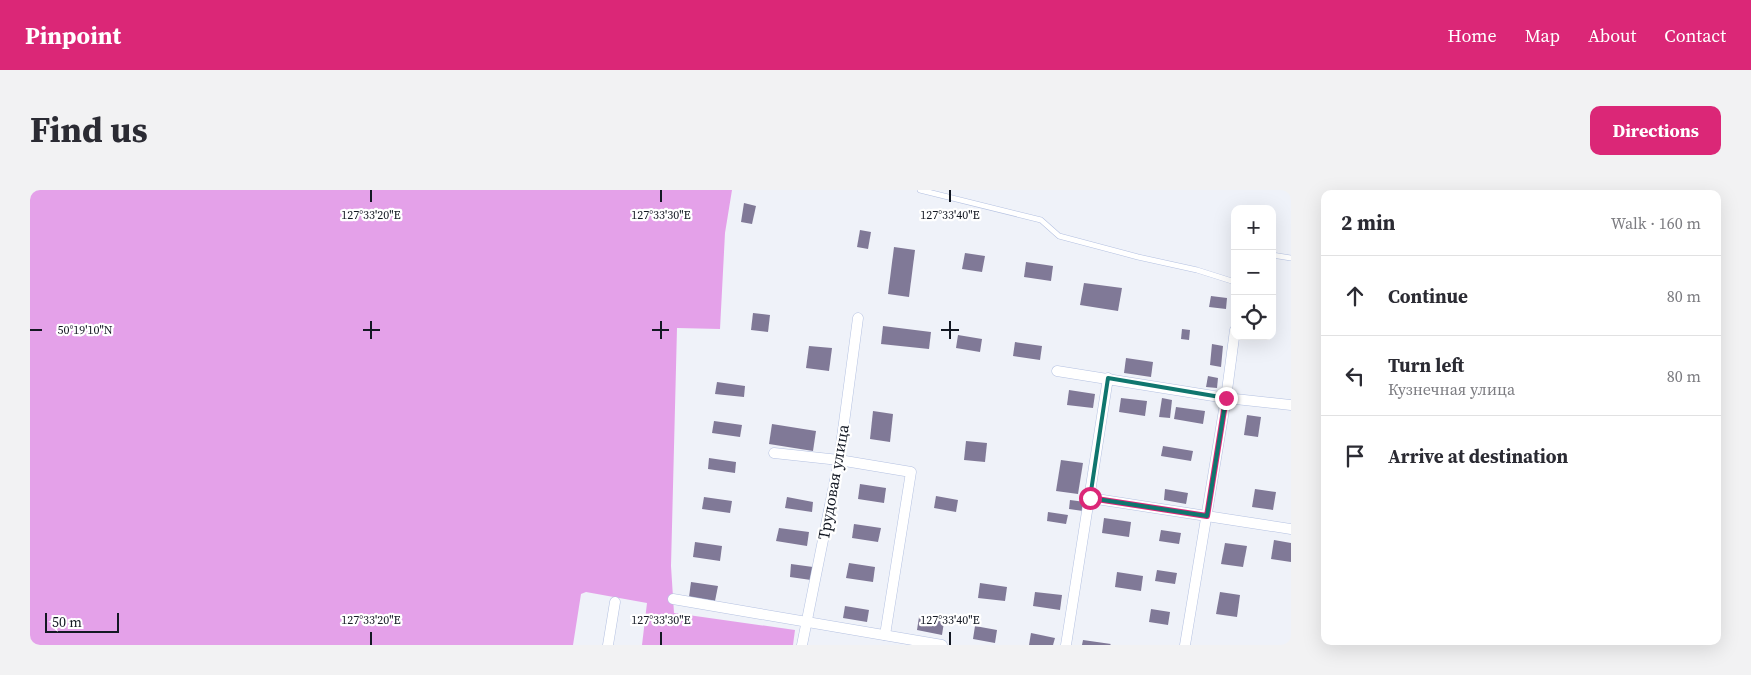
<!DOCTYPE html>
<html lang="en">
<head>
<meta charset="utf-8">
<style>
  body { margin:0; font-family:"Source Serif 4",serif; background:#f2f2f3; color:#2b2b33 }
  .controls { position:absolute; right:15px; top:15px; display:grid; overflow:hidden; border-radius:10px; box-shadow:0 5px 20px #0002 }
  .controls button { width:45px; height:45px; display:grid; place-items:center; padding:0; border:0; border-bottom:1px solid #e1e1e2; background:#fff; color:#2b2b33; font:25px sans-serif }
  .scale { position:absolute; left:15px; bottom:12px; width:74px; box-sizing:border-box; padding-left:5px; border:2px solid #131823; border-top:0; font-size:14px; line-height:18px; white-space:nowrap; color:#131823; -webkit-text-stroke:4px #fff; paint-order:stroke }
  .stop { position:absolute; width:15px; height:15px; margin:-11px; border:4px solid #db2777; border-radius:50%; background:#fff }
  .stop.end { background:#db2777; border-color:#fff; box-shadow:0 1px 5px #0008 }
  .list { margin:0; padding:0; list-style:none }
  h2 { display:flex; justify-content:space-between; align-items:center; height:65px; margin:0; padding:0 20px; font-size:21px }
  h2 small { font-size:16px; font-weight:400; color:#7c7c81 }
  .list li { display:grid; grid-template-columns:32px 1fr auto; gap:15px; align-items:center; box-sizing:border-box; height:80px; padding:0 20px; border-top:1px solid #e1e1e2 }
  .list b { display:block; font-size:19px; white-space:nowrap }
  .list p { margin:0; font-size:16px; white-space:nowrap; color:#7c7c81 }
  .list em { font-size:16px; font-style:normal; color:#7c7c81 }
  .icon { flex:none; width:28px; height:28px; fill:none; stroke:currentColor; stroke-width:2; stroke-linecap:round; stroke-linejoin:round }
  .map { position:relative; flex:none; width:1261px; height:455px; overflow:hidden; border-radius:10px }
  header { display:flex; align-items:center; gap:30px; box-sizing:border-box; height:70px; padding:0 25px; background:#db2777; color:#fff }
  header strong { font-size:24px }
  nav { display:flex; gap:28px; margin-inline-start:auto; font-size:18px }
  .intro { display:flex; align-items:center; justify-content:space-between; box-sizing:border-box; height:120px; padding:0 30px }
  h1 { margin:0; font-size:35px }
  .button { padding:12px 22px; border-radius:10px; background:#db2777; color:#fff; font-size:18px; font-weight:700 }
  main { display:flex; gap:30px; padding:0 30px }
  aside { flex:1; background:#fff; border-radius:10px; box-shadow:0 5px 20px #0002 }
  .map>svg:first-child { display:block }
  .forest { fill:#e4a1e9 }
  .building { fill:#807997 }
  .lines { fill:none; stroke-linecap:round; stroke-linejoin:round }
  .service-casing { stroke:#b4c1e1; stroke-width:6 }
  .minor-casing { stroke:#b4c1e1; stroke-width:11 }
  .service { stroke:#fff; stroke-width:5 }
  .minor { stroke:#fff; stroke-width:10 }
  .route { stroke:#db2777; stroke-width:6 }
  .marked { fill:none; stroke:#0f766e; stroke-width:4; stroke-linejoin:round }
  .ticks { fill:none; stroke:#131823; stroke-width:2 }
  .labels { text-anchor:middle; stroke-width:4.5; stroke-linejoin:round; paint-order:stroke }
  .street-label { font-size:16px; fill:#131823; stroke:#fff }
  .ticks-label { font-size:12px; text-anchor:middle; fill:#131823; stroke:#fff; stroke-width:4.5; stroke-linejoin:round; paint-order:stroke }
</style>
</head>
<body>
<header>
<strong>Pinpoint</strong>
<nav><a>Home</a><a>Map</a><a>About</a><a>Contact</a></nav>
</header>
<div class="intro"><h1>Find us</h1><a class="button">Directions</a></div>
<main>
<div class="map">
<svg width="1261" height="455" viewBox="0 0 1261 455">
  <rect width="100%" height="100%" fill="#eff2f9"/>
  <polygon class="forest" points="0,0 702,0 695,43 690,139 647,138 641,376 644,423 765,440 763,455 612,455 617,413 556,402 551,404 543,455 0,455"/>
  <g class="building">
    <polygon points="714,13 726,16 722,34 711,32"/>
    <polygon points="830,40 841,42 838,59 827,57"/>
    <polygon points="864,57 885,60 879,107 858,104"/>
    <polygon points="935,63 955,66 952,82 932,79"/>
    <polygon points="996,72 1023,76 1021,91 994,87"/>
    <polygon points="1054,93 1092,98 1088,121 1050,115"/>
    <polygon points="1181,106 1197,108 1196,119 1179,117"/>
    <polygon points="723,123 740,125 738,142 721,140"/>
    <polygon points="853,136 901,142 899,159 851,154"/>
    <polygon points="1152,139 1160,140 1159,150 1151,149"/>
    <polygon points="928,145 952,149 950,162 926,158"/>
    <polygon points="985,152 1012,156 1010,170 983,166"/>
    <polygon points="1182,154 1193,156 1191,177 1180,175"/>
    <polygon points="779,156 802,158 799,181 776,178"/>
    <polygon points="1096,168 1123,172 1121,187 1094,183"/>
    <polygon points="1178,186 1188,188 1187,198 1176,197"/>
    <polygon points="687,192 715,196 714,207 685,204"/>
    <polygon points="1039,200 1065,204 1063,218 1037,215"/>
    <polygon points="1091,208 1117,211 1115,226 1089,222"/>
    <polygon points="1132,208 1142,210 1140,228 1129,227"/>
    <polygon points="1146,217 1175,221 1173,234 1144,229"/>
    <polygon points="843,221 863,224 860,252 840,249"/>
    <polygon points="1217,225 1231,227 1228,247 1214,245"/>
    <polygon points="684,231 712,235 710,247 682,243"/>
    <polygon points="742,234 786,241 783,261 739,254"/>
    <polygon points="936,251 957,253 955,272 934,270"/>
    <polygon points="1133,256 1163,261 1161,271 1131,266"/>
    <polygon points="679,268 706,272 705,283 678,279"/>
    <polygon points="1031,270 1053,273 1048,304 1026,301"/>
    <polygon points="830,294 856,298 854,313 828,309"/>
    <polygon points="1135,299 1158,303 1156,314 1134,310"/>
    <polygon points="1225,299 1246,302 1243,320 1222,317"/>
    <polygon points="906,306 928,310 926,322 904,318"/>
    <polygon points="674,307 702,311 700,323 672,319"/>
    <polygon points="757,307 783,312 782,322 755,318"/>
    <polygon points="1040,310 1055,312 1053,321 1039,319"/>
    <polygon points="1018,322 1038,325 1036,334 1017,331"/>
    <polygon points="1074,328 1101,332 1099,347 1072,343"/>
    <polygon points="824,334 851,338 848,352 822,348"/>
    <polygon points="749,338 779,342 777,356 746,351"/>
    <polygon points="1131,340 1151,343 1149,354 1129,351"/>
    <polygon points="1244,350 1261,353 1261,372 1241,369"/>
    <polygon points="665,352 692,356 690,371 663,367"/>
    <polygon points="1195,353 1217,356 1213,377 1191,374"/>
    <polygon points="819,373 845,377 843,392 816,388"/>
    <polygon points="761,374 783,377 781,390 760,387"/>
    <polygon points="1127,380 1147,383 1145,394 1125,391"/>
    <polygon points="1087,382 1113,386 1111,401 1085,397"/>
    <polygon points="661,392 688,396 685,411 659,407"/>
    <polygon points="950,393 977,397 975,411 948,408"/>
    <polygon points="1005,402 1032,405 1030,420 1003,416"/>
    <polygon points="1190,402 1210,405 1207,427 1186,424"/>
    <polygon points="815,416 839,420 837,432 813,428"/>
    <polygon points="1121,419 1140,422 1138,435 1119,432"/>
    <polygon points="889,427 914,432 912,445 887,440"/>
    <polygon points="945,436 967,440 965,453 943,449"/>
    <polygon points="1001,443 1025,448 1023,455 999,455"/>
    <polygon points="1053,450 1081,454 1080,455 1052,455"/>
  </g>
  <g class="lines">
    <defs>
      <g id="service">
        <polyline points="890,0 1011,30 1029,46 1108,67 1167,80 1205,92"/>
        <polyline points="1242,65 1261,68"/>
      </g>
      <g id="minor">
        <polyline points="1027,181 1196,208 1261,215"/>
        <polyline points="744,263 809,270 881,282 855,445"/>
        <polyline points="1060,308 1261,339"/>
        <polyline points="643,409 912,455"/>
        <polyline points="578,455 585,412"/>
        <polyline points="772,455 809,270 828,128"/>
        <polyline points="1036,455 1078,188"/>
        <polyline points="1155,455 1196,208 1205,140"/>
      </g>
    </defs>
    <use href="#service" class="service-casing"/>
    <use href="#minor" class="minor-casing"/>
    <use href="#service" class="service"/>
    <use href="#minor" class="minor"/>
  </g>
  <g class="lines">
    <polyline class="route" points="1060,308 1177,326 1196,208"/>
  </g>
  <path class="marked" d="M1078,188l118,20 -19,118 -117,-18z"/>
  <path class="ticks" d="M341,0v12M631,0v12M920,0v12M341,131v18M631,131v18M920,131v18M0,140h12M333,140h17M622,140h17M911,140h18M341,442v13M631,442v13M920,442v13"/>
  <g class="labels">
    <g class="street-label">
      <text transform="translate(803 292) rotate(-80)" y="6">Трудовая улица</text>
    </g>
  </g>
  <g class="ticks-label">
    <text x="341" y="29">127°33'20"E</text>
    <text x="631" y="29">127°33'30"E</text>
    <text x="920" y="29">127°33'40"E</text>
    <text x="55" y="144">50°19'10"N</text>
    <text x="341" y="434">127°33'20"E</text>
    <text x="631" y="434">127°33'30"E</text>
    <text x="920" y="434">127°33'40"E</text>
  </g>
</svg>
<div class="controls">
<button>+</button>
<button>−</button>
<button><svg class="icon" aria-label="locate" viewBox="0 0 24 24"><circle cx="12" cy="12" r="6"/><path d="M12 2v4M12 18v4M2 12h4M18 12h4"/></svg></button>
</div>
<div class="scale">50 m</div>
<div class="stop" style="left:1060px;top:308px"></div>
<div class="stop end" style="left:1196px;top:208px"></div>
</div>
<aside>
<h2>2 min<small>Walk · 160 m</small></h2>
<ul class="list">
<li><svg class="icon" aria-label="ahead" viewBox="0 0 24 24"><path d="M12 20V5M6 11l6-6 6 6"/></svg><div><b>Continue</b></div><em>80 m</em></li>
<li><svg class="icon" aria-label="left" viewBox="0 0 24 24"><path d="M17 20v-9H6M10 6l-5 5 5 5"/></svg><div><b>Turn left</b><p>Кузнечная улица</p></div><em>80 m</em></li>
<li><svg class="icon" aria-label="arrive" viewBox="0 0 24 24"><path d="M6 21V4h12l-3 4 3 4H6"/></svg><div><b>Arrive at destination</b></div></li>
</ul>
</aside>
</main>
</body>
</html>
